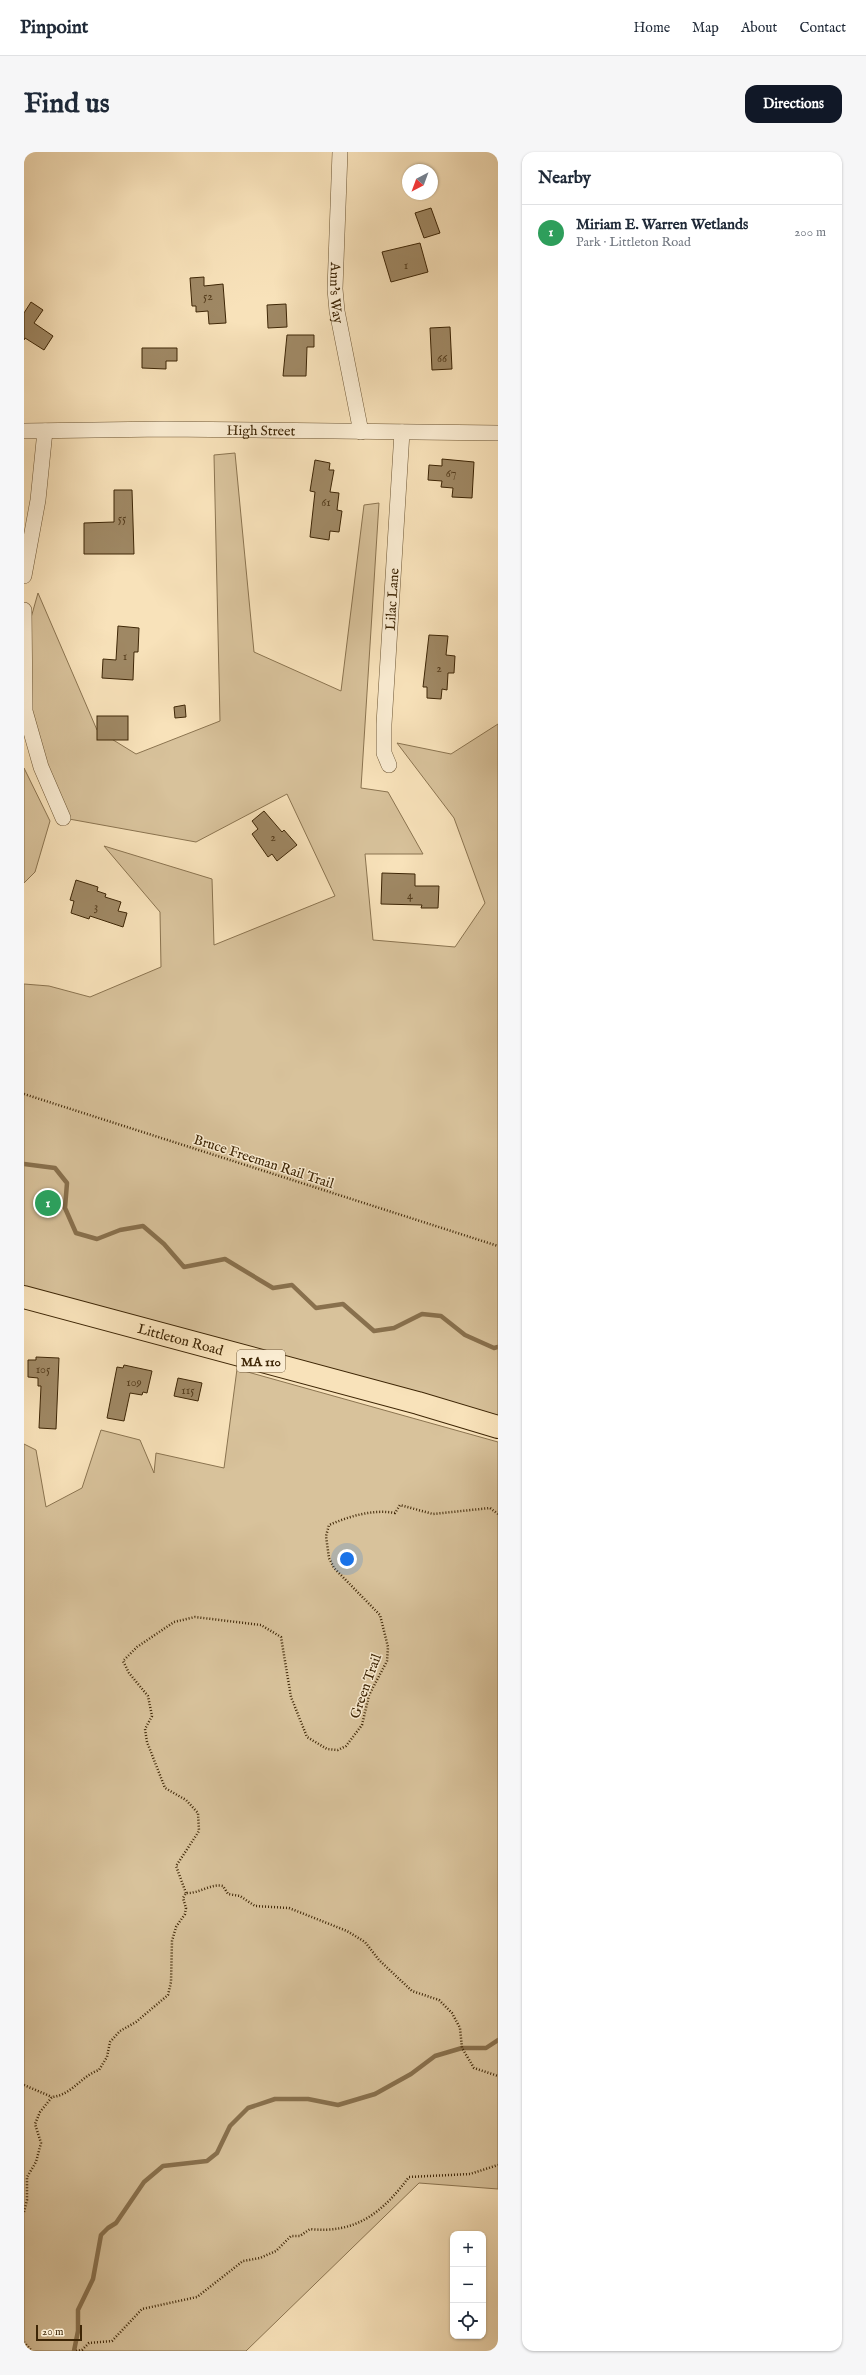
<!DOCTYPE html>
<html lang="en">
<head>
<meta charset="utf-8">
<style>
  body { margin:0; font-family:"IM FELL English",serif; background:#f6f6f7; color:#1f2937 }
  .controls { position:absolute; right:12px; bottom:12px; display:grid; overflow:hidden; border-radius:8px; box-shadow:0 1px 3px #0004 }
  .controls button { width:36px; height:36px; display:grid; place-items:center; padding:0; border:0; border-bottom:1px solid #e0e1e3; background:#fff; color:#1f2937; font:20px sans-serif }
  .compass { position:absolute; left:378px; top:12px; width:36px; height:36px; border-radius:50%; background:#fff; box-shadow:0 1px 3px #0004; rotate:221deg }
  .scale { position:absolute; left:12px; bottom:10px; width:46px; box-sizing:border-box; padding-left:4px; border:2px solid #3e2606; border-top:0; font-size:11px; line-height:14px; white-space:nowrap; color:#3e2606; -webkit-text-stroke:3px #faecd2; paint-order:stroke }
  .you { position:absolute; left:323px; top:1407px; width:14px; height:14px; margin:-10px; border:3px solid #fff; border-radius:50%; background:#1a73e8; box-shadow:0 0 0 6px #1a73e833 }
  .badge { display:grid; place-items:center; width:26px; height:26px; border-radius:50%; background:#111827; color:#fff; font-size:13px; font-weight:700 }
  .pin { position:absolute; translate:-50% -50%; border:2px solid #fff; box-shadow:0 1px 4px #0006 }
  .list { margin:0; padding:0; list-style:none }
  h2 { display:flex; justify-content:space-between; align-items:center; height:52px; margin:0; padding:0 16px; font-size:17px }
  h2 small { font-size:13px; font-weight:400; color:#747a83 }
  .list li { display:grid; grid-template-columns:26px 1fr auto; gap:12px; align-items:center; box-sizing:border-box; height:56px; padding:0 16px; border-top:1px solid #e0e1e3 }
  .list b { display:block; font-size:15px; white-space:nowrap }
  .list p { margin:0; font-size:13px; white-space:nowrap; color:#747a83 }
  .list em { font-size:13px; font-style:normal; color:#747a83 }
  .icon { flex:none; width:22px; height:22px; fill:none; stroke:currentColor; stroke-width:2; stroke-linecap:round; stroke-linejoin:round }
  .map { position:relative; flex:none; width:474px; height:2199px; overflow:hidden; border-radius:12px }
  header { display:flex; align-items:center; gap:24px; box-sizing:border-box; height:56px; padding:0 20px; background:#fff; border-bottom:1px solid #e0e1e3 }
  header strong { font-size:19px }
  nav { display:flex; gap:22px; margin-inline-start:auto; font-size:14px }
  .intro { display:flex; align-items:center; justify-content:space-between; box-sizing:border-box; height:96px; padding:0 24px }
  h1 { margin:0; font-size:28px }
  .button { padding:10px 18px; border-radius:12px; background:#111827; color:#fff; font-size:14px; font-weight:700 }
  main { display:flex; gap:24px; padding:0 24px }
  aside { flex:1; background:#fff; border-radius:12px; box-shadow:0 1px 3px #0004 }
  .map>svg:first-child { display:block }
  .green { fill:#d8c29b; stroke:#8b7450 }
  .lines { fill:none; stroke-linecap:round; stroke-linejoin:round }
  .stream { stroke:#88704d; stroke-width:4.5 }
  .building { fill:#9f8864; stroke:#3e2606 }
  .street-casing { stroke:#6c5533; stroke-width:16 }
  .primary-casing { stroke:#3e2606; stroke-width:24 }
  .path { stroke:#3e2606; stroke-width:2.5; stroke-dasharray:1 2; stroke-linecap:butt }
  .street { stroke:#faecd2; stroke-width:15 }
  .primary { stroke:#f8e2ba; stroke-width:22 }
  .labels { text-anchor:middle; stroke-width:3; stroke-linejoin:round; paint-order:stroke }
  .number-label { font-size:12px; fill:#563e1e }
  .shield { fill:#faecd2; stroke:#766143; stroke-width:1 }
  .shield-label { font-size:13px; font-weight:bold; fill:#3e2606 }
  .street-label { font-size:14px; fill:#3e2606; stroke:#faecd2 }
</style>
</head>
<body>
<header>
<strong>Pinpoint</strong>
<nav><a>Home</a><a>Map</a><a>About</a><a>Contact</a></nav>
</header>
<div class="intro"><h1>Find us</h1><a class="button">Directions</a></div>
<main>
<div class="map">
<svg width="474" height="2199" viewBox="0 0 474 2199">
  <rect width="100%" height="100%" fill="#f8e2ba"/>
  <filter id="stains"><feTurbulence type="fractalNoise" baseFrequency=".005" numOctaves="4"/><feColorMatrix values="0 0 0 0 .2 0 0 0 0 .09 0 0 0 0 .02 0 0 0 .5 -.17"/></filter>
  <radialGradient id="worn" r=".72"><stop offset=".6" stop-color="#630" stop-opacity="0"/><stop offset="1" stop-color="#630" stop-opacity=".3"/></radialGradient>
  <g class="green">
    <polygon points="211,301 230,500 317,539 340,353 355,351 337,636 364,640 399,702 341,702 349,788 431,795 461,751 430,666 373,591 427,602 474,572 474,1275 0,1145 0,832 25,834 66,845 137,815 136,760 80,694 188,727 190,793 311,744 263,642 172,690 45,667 1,559 1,487 14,441 73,578 112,602 196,569 190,303"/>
    <polygon points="0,616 26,669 11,720 0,731"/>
    <polygon points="213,1217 474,1290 474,2037 395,2031 222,2199 2,2199 0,2198 0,1292 12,1298 22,1355 58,1336 77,1278 116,1288 130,1321 132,1301 200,1316"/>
  </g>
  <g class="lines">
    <g class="stream">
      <polyline points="0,1012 31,1016 43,1031 41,1056 52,1081 73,1087 96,1078 119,1074 140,1092 160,1115 201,1107 249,1136 268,1133 292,1156 319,1152 350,1179 370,1176 398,1162 417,1164 441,1183 470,1196 474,1195"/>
      <polyline points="50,2199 54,2179 54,2158 69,2127 77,2083 84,2076 92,2071 120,2030 139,2014 183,2009 193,2001 206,1974 224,1956 251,1947 284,1947 314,1953 351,1942 387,1922 411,1904 438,1896 462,1896 474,1888"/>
    </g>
  </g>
  <g class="building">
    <polygon points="407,56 416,81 400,86 391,61"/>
    <polygon points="396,91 404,120 367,130 358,100"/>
    <polygon points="180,125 180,134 199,132 202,171 185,172 184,159 172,160 172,154 168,154 166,126"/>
    <polygon points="7,150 19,158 10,171 29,184 20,198 1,186 0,188 0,161"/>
    <polygon points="262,152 263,175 244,176 243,153"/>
    <polygon points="426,175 428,217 408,218 406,176"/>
    <polygon points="263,183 290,183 290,195 283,195 282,224 259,224"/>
    <polygon points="118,196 153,196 153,209 142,209 142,217 118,216"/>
    <polygon points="418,307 450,310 448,346 428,345 429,336 417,335 418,329 404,328 405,313 418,314"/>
    <polygon points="291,308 306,311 305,318 310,318 306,340 315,341 313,358 318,359 315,380 306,379 305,388 286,385 291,340 286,339"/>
    <polygon points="90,338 108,338 110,402 60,402 60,371 90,370"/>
    <polygon points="94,474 115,476 114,500 110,500 109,528 78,526 79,507 92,508"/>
    <polygon points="405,483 424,484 422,503 431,504 430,521 424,521 423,538 418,537 417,547 403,546 403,535 399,535"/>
    <polygon points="161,553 162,565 151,566 150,555"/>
    <rect x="73" y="564" width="31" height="24"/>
    <polygon points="240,659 258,680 260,678 273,693 253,709 248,702 244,705 228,682 234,677 228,669"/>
    <polygon points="358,721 391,722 391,734 415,734 414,756 397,756 398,753 357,752"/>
    <polygon points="52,728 74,735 73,739 82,742 81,745 97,750 94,759 103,761 99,775 66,764 65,767 47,761 50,749 46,748"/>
    <polygon points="12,1205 35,1206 32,1277 15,1276 17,1234 14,1234 14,1226 4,1225 4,1208 12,1208"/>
    <polygon points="100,1213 128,1219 123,1241 119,1240 118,1243 106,1241 100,1269 83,1266 93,1215 99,1216"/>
    <polygon points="154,1226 178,1231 174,1249 150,1244"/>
  </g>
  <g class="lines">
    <defs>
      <g id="street">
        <path id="s1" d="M316,0l-5,137 2,22 24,121"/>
        <path id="s2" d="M0,279l141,-2 333,4"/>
        <polyline points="0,424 14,348 21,279"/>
        <polyline points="0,458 1,559 17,615 39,666"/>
        <path id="s3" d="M365,613l-5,-12v-29l18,-292"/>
      </g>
      <g id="primary">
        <path id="s4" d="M0,1145l394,106 80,24"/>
      </g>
    </defs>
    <use href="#street" class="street-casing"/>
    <use href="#primary" class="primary-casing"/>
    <g class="path">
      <polyline points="0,942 474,1094"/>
      <path d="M162,1741l-10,-27 23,-35 -1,-18 -12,-13 -21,-12 -18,-46 -2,-13 7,-13 -4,-20 -19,-23 -6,-12 14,-14 37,-25 21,-5 66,8 20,12 10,60 16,40 20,12 11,1 8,-4 16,-21 7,-30 18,-34 1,-14 -8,-32 -46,-47 -5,-10 -3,-22 3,-11c21,-9 44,-16 66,-12l5,-8 33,9 57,-6 8,6"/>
      <polyline points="0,1933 28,1945"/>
      <path d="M0,2060l3,-12v-23l9,-15 5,-19 -6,-19 5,-12 12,-15c20,-2 29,-21 47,-27l8,-13 3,-15 10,-11 16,-9 32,-27 3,-13 1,-41 4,-14 9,-13 1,-6 -3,-10 3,-5c13,1 25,-10 37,-7l5,8 12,2 15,10 34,2 58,23 18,11 14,18 33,31 27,9 13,13 8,15 2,20 12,20 24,8"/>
      <polyline points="0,2190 8,2199"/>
      <path d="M52,2199l6,-1 7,-7 23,-2 30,-32 55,-12 46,-36 17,-3 16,-7 15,-15h9l10,-7c46,5 72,-16 99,-52l61,-3 28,-9"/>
    </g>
    <use href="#street" class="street"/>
    <use href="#primary" class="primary"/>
  </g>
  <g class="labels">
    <g class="number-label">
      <text x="382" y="117">1</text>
      <text x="184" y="148">52</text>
      <text x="418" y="210">66</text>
      <text x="427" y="325">67</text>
      <text x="302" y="354">61</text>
      <text x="98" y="370">55</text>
      <text x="101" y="508">1</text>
      <text x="415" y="520">2</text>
      <text x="249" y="689">2</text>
      <text x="386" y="747">4</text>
      <text x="72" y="758">3</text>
      <text x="19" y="1221">105</text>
      <text x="110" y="1234">109</text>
      <text x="164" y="1242">115</text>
    </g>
    <rect class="shield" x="213" y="1198" width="48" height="22" rx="3"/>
    <g class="shield-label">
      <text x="237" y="1214">MA 110</text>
    </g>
    <g class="street-label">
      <text dy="5" stroke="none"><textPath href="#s1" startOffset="141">Ann's Way</textPath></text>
      <text dy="5" stroke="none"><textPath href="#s2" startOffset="237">High Street</textPath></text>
      <text dy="5" stroke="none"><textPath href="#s3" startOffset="167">Lilac Lane</textPath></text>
      <text transform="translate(240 1009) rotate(18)" y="5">Bruce Freeman Rail Trail</text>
      <text dy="5" stroke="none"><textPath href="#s4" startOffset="162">Littleton Road</textPath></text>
      <text transform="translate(341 1534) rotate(-70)" y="5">Green Trail</text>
    </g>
  </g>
  <rect width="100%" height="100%" filter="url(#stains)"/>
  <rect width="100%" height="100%" fill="url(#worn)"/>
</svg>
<div class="controls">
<button>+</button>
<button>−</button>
<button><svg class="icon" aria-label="locate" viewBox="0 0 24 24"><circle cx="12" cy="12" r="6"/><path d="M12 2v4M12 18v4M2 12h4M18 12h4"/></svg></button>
</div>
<svg class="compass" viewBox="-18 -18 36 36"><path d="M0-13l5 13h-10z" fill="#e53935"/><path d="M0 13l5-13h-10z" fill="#747a83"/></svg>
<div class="scale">20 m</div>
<div class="you"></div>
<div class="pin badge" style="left:24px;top:1051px;background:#2e9e5b">1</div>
</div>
<aside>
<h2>Nearby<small></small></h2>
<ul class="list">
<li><span class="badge" style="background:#2e9e5b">1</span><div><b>Miriam E. Warren Wetlands</b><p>Park · Littleton Road</p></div><em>200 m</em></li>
</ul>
</aside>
</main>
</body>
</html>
